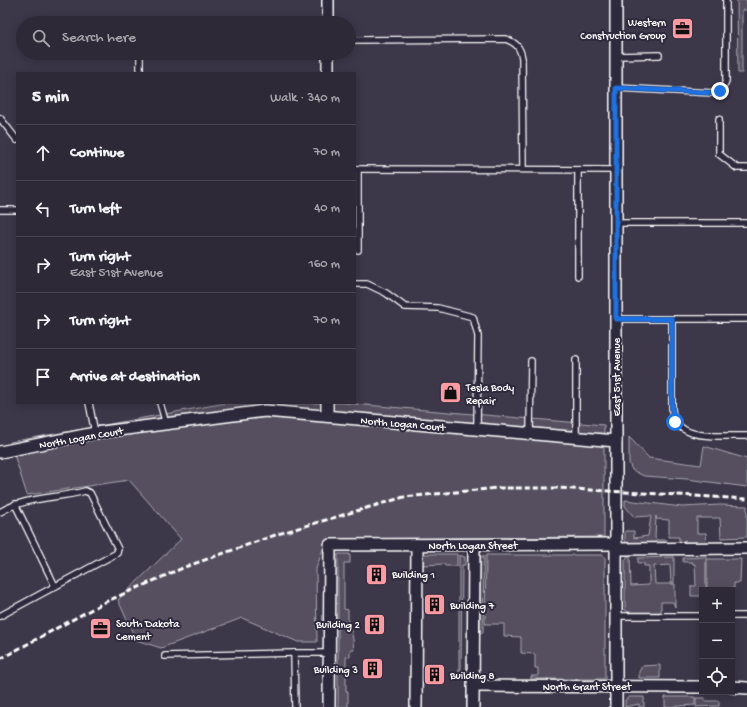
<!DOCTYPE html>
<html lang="en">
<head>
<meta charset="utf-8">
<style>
  body { margin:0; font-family:"Gochi Hand",sans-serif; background:#35313f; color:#f1f3f6 }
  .controls { position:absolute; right:12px; bottom:12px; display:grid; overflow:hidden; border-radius:0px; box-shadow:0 2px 10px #0003 }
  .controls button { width:36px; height:36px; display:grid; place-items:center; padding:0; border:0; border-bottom:1px solid #484552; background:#2d2937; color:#f1f3f6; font:20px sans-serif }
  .stop { position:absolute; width:12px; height:12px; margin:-9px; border:3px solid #1a73e8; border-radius:50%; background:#fff }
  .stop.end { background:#1a73e8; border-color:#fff; box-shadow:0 1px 4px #0008 }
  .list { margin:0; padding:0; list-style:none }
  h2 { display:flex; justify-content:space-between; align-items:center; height:52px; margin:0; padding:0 16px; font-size:17px }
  h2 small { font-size:13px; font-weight:400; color:#a7a6ad }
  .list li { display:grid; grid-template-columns:26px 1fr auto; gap:12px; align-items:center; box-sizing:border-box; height:56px; padding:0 16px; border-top:1px solid #484552 }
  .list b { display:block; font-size:15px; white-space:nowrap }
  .list p { margin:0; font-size:13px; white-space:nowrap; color:#a7a6ad }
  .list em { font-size:13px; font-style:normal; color:#a7a6ad }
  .icon { flex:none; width:22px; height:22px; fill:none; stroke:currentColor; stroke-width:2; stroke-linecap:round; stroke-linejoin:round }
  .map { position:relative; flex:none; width:747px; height:707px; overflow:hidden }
  .search { position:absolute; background:#2d2937; box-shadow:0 2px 10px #0003; left:16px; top:16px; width:340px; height:44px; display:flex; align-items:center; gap:10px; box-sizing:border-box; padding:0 14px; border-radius:22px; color:#a7a6ad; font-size:15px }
  .panel { position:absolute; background:#2d2937; box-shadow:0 2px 10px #0003; left:16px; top:72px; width:340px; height:332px; border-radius:0px }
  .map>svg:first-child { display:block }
  .green { fill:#555060; stroke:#aaa8b0 }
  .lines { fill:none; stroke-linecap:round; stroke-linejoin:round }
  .lane-casing { stroke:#fff; stroke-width:8 }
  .street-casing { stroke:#fff; stroke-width:14 }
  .lane { stroke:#2f2a3d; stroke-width:5.5 }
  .street { stroke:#2f2a3d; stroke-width:11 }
  .rail { stroke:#fff; stroke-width:3; stroke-dasharray:6 3; stroke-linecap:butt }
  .route { stroke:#1a73e8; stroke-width:5 }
  .labels { text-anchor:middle; stroke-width:4; stroke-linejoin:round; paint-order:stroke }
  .poi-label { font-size:11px; fill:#fff; stroke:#2f2a3d; text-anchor:start }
  .street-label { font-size:11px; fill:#fff; stroke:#2f2a3d }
</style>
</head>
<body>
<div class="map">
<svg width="747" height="707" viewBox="0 0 747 707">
  <rect width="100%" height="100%" fill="#3c3749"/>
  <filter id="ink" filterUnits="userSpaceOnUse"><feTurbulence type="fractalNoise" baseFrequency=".025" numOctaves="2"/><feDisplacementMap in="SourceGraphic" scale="8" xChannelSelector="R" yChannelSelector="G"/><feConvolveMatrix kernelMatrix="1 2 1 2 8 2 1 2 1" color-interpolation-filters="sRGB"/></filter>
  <g filter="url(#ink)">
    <g class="green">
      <polygon points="737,0 747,0 747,10 742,10 742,73 738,73"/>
      <polygon points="226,403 342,403 604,425 604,537 341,539 325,543 316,569 317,642 298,642 242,618 161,648 136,640 118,600 181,539 129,480 27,495 10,442"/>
      <polygon points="629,437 649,458 701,465 704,446 747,459 747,487 687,479 644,476 632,470 629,463"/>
      <polygon points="625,500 682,507 720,505 747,506 747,537 721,538 720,518 697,518 697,533 706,533 707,544 679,544 679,537 669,537 669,520 656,519 656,516 655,538 657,540 667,540 666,545 627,544 625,541 625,531 634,531 634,538 648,536 651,516 634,517 625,506"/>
      <polygon points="338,554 350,554 350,563 344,563 344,609 348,610 348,631 352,631 354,650 350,650 350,657 346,657 346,691 348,691 348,707 338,707"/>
      <polygon points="424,554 457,554 457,566 445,566 445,564 422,565 422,557"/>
      <polygon points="459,555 465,557 465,565 462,565 461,670 465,671 463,673 459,673"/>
      <polygon points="484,555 483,633 480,633 480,558"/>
      <polygon points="486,555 603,555 605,558 605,679 531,679 531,676 538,676 538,668 535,668 535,654 521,653 521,637 504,636 504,624 485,624"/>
      <polygon points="628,556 630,556 631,586 649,585 649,566 644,566 644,563 638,563 638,558 674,557 674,583 671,583 670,565 654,566 655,584 675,584 675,607 673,602 661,602 661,612 628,612 625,610 625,560"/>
      <polygon points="706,557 706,590 702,590 702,596 691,596 691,586 696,586 695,564 693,564 692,562 683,562 683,558"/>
      <polygon points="707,559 741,559 740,583 734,583 734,588 729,588 729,590 707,590"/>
      <polygon points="660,665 660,678 639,678 639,672 642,666"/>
      <polygon points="629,697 644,697 644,707 639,707 639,704 625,707 625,700"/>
      <polygon points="665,697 695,697 695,705 665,707"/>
      <polygon points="696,698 705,698 705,701 719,701 719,706 696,707"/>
    </g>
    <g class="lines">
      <defs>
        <g id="lane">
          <path d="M349,40l157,-1c10,4 14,8 16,19l1,111"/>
          <polyline points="616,56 659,55"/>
          <polyline points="140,73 140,53"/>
          <polyline points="616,88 714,93 722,90 726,81 726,0"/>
          <polyline points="0,118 17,140"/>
          <polyline points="719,119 719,154 737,168 747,168"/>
          <polyline points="355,169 616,170"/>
          <polyline points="358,169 358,250"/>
          <polyline points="578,170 578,276"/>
          <polyline points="0,210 17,210"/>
          <polyline points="616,223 747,223"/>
          <polyline points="355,284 367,284 386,293 405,307 438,308 473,317 478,336 477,429"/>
          <polyline points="616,319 747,319"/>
          <path d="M672,319v89c1,35 49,27 75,28"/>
          <polyline points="89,403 95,433"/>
          <polyline points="160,403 166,424"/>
          <polyline points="530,433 531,361"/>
          <polyline points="576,437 576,360"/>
          <polyline points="15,504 55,586"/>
          <path d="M0,512c28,-16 55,-13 85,-21l5,2 28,56 -1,4 -117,63"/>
          <polyline points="616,616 702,616"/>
          <polyline points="732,616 747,616"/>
          <polyline points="165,656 294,653"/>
          <polyline points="295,707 294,653 329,653"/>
        </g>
        <g id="street">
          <polyline points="328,0 328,23"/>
          <polyline points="616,0 616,707"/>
          <polyline points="328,53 328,73"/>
          <polyline points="327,403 327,416"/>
          <polyline points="0,452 95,433 265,411 616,441"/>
          <polyline points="616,549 747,548"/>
          <polyline points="473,686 702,687"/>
          <polyline points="732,687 747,688"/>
          <polyline points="329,707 330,545 616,544"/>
          <polyline points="416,707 417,545"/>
          <polyline points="473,707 474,545"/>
        </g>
      </defs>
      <use href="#lane" class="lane-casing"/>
      <use href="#street" class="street-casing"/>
      <use href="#lane" class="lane"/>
      <use href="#street" class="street"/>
      <polyline class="rail" points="0,659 103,603 185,567 278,534 404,497 498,488 556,488 747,499"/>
    </g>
  </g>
  <g class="lines" filter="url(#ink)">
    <polyline class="route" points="675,422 672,408 672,319 616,319 616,88 714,93 720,91"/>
  </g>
  <defs>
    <symbol id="office-square" viewBox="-11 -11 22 22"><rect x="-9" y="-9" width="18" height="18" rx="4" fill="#ff9aa2" stroke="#2f2a3d"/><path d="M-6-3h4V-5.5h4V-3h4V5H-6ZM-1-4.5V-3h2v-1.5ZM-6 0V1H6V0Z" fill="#111"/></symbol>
    <symbol id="shop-square" viewBox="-11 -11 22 22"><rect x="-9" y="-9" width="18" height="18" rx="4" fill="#ff9aa2" stroke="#2f2a3d"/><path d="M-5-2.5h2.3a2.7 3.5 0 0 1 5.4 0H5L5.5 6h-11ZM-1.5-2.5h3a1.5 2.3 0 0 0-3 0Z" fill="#111"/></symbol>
    <symbol id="building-square" viewBox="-11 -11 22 22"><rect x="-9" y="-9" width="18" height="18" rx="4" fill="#ff9aa2" stroke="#2f2a3d"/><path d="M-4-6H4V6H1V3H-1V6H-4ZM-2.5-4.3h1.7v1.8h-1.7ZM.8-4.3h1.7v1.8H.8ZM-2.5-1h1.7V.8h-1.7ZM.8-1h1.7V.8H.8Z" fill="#111"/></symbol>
  </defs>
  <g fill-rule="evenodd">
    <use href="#office-square" x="670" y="16" width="25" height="25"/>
    <use href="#shop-square" x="438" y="380" width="25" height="25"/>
    <use href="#building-square" x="364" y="562" width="25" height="25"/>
    <use href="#building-square" x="422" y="592" width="25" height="25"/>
    <use href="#building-square" x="362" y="612" width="25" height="25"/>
    <use href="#office-square" x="88" y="616" width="25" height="25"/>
    <use href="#building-square" x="360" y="656" width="25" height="25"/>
    <use href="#building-square" x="422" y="662" width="25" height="25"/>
  </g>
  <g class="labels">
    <g class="poi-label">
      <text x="666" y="26" text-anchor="end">Western<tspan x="666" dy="13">Construction Group</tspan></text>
      <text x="466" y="391">Tesla Body<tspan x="466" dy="13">Repair</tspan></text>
      <text x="392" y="578">Building 1</text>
      <text x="450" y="609">Building 7</text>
      <text x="116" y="627">South Dakota<tspan x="116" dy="13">Cement</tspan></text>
      <text x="360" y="628" text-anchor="end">Building 2</text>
      <text x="358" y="673" text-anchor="end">Building 3</text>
      <text x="450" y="679">Building 8</text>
    </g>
    <g class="street-label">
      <text transform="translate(616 377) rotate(-90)" y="4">East 51st Avenue</text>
      <text transform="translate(403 423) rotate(5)" y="4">North Logan Court</text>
      <text transform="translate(81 437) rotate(-10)" y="4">North Logan Court</text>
      <text x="473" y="549">North Logan Street</text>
      <text x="587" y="690">North Grant Street</text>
    </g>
  </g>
</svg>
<div class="controls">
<button>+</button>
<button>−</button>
<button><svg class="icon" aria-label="locate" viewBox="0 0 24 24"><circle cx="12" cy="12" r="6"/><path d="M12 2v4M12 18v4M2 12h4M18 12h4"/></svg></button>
</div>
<div class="stop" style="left:675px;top:422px"></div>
<div class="stop end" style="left:720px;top:91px"></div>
<div class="search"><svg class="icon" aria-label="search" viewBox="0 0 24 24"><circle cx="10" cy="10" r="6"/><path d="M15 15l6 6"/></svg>Search here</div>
<section class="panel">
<h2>5 min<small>Walk · 340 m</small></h2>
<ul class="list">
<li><svg class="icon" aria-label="ahead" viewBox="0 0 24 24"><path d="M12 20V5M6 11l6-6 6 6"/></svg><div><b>Continue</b></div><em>70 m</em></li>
<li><svg class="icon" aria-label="left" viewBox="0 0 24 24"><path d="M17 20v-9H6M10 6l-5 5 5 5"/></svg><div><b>Turn left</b></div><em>40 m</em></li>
<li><svg class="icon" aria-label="right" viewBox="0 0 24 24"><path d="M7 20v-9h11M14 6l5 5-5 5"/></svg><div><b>Turn right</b><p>East 51st Avenue</p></div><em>160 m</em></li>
<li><svg class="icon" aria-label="right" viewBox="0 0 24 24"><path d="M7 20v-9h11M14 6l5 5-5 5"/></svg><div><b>Turn right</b></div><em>70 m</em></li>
<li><svg class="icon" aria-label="arrive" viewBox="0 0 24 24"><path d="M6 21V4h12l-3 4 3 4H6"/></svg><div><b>Arrive at destination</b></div></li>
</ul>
</section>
</div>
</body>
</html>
